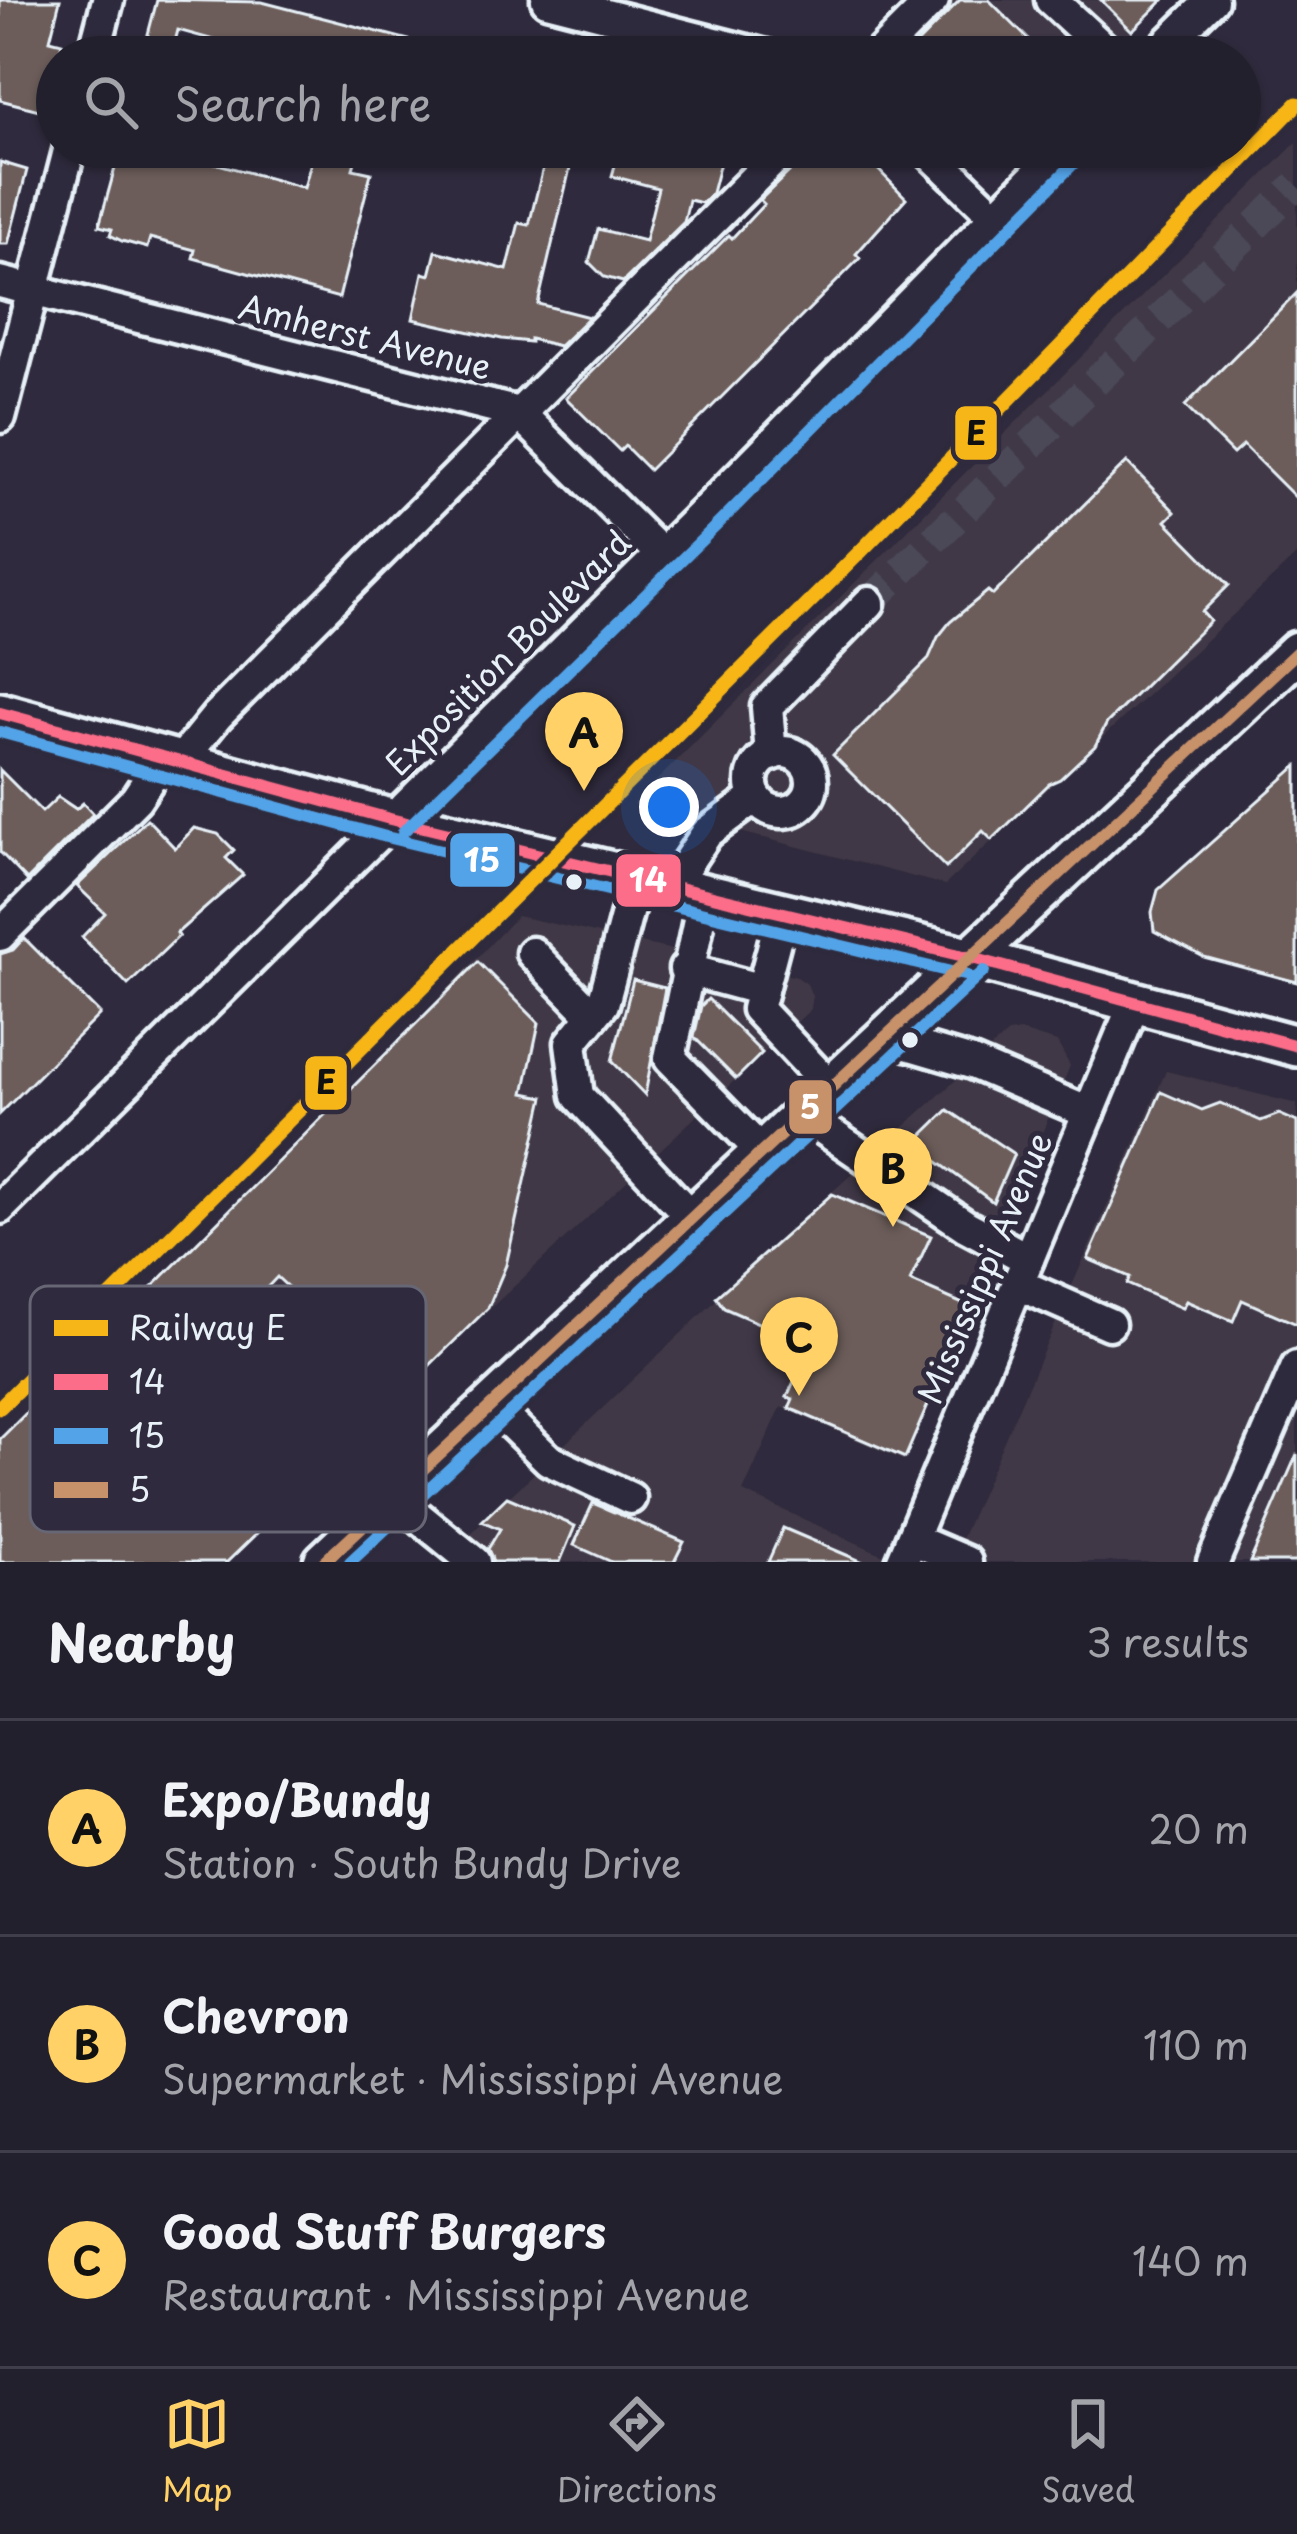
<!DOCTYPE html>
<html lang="en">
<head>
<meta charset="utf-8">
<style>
  body { margin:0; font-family:"Playpen Sans",sans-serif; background:#2f2d3a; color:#f1f3f6 }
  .you { position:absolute; left:669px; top:807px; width:42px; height:42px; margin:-30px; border:9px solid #fff; border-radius:50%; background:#1a73e8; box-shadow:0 0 0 18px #1a73e833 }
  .badge { display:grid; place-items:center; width:78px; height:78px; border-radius:50%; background:#ffd166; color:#111; font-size:39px; font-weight:700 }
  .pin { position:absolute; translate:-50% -99px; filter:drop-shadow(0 3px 6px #0008) }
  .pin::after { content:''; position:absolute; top:63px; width:42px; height:36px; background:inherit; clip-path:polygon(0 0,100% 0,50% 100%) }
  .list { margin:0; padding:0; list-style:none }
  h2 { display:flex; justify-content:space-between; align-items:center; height:156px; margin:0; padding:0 48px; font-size:51px }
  h2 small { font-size:39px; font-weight:400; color:#a3a3aa }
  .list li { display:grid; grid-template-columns:78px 1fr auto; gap:36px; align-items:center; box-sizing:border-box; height:216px; padding:0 48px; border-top:3px solid #403e4a }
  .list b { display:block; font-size:45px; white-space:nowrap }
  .list p { margin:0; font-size:39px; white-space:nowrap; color:#a3a3aa }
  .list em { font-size:39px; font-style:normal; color:#a3a3aa }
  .icon { flex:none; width:66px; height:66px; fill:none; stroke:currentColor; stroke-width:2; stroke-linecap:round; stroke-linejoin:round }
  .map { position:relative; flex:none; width:1297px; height:1562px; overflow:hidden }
  .search { position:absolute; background:#23202e; box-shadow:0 3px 9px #0004; left:36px; right:36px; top:36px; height:132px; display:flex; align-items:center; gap:30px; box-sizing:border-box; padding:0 42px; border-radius:66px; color:#a3a3aa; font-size:45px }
  .sheet { height:804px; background:#23202e }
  nav { display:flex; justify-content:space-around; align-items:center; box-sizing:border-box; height:168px; border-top:3px solid #403e4a; background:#23202e; font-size:33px; color:#a3a3aa }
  nav a { display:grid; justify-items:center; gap:6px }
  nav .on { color:#ffd166 }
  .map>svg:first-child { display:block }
  .built { fill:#413946 }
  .building { fill:#6c5d5a; stroke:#e8f1f8; stroke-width:3; fill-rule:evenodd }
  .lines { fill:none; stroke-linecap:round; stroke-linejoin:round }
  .minor-tunnel { stroke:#4b4859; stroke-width:30; stroke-dasharray:30 15; stroke-linecap:butt }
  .minor-casing { stroke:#e8f1f8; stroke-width:39 }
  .major-casing { stroke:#e8f1f8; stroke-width:48 }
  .minor { stroke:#2f2a3d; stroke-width:30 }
  .major { stroke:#2f2a3d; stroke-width:39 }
  .bus-1-casing { stroke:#2f2a3d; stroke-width:21 }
  .bus-2-casing { stroke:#2f2a3d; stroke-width:21 }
  .bus-3-casing { stroke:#2f2a3d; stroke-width:21 }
  .bus-1 { stroke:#fb6d88; stroke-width:12 }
  .bus-2 { stroke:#53a3e8; stroke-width:12 }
  .bus-3 { stroke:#c7916a; stroke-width:12 }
  .rail-1-casing { stroke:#2f2a3d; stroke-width:24 }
  .rail-1 { stroke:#f7b618; stroke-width:15 }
  .bus-dot { fill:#e8f1f8; stroke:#2f2a3d; stroke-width:4.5 }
  .labels { text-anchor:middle; stroke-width:10; stroke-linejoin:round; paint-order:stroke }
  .street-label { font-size:33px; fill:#e8f1f8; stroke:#2f2a3d }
  .key { fill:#2f2a3d; stroke:#666675; stroke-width:3 }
  .key-label { font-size:33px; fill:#e8f1f8 }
  .line-badge { stroke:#2f2a3d; stroke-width:4.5 }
  .badge-label { font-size:33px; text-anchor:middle; font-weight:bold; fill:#fff }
  .pale-badge-label { font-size:33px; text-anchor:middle; font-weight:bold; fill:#111 }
</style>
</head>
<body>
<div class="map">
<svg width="1297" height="1562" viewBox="0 0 1297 1562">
  <rect width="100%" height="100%" fill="#2f2a3d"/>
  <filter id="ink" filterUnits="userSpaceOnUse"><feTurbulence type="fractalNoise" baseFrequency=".00833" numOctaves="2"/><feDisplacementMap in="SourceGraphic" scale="24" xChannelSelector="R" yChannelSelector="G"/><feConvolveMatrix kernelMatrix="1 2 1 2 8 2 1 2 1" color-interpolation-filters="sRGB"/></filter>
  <g filter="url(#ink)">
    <g class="built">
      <polygon points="918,0 1165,0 1107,57 886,57"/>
      <polygon points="1297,142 1297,555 945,885 633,804"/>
      <polygon points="517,916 797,977 807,984 812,996 811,1009 219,1562 0,1461"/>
      <polygon points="1020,1031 1057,1042 1070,1066 905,1461 781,1407 743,1492 899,1562 441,1562 791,1229 1008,1033"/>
      <polygon points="1166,1071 1297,1104 1297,1562 951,1562"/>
    </g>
    <g class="building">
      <polygon points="0,0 60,0 50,40 62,43 43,111 0,100"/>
      <polygon points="157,0 262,2 448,50 447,57 241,57 243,48 178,30 171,57 142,57"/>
      <polygon points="960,0 989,0 1046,57 904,57"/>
      <polygon points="1101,0 1163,0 1132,31"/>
      <polygon points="315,147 359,147 353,169 371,173 339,298 193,258 195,250 150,238 147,248 122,241 110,235 112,229 99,226 120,150 135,155 136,149 177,160 179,153 304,188"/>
      <polygon points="548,147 575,147 538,304 589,317 559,346 530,339 530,342 502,339 413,319 423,273 430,275 436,251 507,270 519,223 529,225"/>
      <polygon points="661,147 724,147 712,193 702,203 689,200 684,222 623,282 604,277 589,262 598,229 645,241 658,188 612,176 619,151 658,161"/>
      <polygon points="815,147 856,147 906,198 856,254 860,258 649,470 625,446 620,451 566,398 729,235 732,238 764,204 760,200"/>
      <polygon points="0,162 27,170 8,244 0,244"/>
      <polygon points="1297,293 1297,499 1243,445 1233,454 1185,406"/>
      <polygon points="1127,462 1175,512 1166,521 1229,585 1202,612 1210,621 1107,723 1095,746 1060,779 1049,784 992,840 983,831 946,868 833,755 928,660 938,637 950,622 988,591 993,595"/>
      <polygon points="1297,766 1297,982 1204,957 1154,931 1152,912 1158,890"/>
      <polygon points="0,770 42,812 58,797 76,809 83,803 93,814 27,880 0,852"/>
      <polygon points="147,819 175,848 194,828 218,834 234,850 226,858 243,875 177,933 179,936 128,985 82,937 105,913 77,886"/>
      <polygon points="24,938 100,1014 0,1114 0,954 13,950"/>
      <path d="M478,962l61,61 -15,70 20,4 -38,168 -18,43 -69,68 -8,-8 -124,126 -29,38 -31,30h-227v-123zM277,1277l82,77 -40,41 -79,-79z"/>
      <polygon points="633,980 665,988 645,1095 612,1061"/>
      <polygon points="708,999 762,1053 736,1079 694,1037 701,1006"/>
      <polygon points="1161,1092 1202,1110 1220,1103 1261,1121 1279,1114 1297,1122 1297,1324 1242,1300 1233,1321 1186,1301 1182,1308 1127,1284 1130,1277 1088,1259"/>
      <polygon points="948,1110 1014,1154 993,1202 913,1144"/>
      <polygon points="832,1194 931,1236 910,1281 970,1307 905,1458 789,1408 793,1399 787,1397 803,1361 793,1338 724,1308 716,1297"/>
      <polygon points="1297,1454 1297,1562 1250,1562"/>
      <polygon points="507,1497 575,1526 560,1562 493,1562 488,1549 500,1529 482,1521"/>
      <polygon points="593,1503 684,1542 674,1562 612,1562 574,1545"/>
      <polygon points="783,1528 863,1562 768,1562"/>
    </g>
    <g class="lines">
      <polyline class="minor-tunnel" points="869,603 1297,185"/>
      <defs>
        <g id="minor">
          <polyline points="547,0 770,57"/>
          <polyline points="1051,0 1113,57"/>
          <polyline points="93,57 108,0"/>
          <polyline points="876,57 933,0"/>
          <polyline points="1154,57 1212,0"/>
          <polyline points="924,147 995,216"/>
          <polyline points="0,282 519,413 660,553"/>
          <polyline points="0,417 70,147"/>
          <circle cx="782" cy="782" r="30"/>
          <polyline points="771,755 767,707 869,603"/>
          <polyline points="178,764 217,716 786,147"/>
          <polyline points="636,879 603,1004 571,1043 578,1096 693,1219"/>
          <polyline points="671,887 707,833 756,797"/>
          <polyline points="704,896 670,1058 763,1153"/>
          <polyline points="782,914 757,1009 832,1089"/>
          <polyline points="0,935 136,799 162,760"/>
          <polyline points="532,953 593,1016"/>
          <polyline points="685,969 762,990"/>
          <polyline points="887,1038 972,1063 1089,1113"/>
          <polyline points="803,1115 966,1226 1028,1259"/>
          <polyline points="0,1208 708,508 1064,147"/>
          <polyline points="1018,1284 1109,1324"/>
          <polyline points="492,1405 549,1460 630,1498"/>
          <polyline points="394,1497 474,1562"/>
          <polyline points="912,1539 966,1562"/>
          <polyline points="902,1562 1135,1002"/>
          <polyline points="1213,1562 1297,1367"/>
        </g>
        <g id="major">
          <polyline points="0,713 390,819 972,958 1297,1046"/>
          <polyline points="324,1562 1297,652"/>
        </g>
      </defs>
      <use href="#minor" class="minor-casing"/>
      <use href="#major" class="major-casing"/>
      <use href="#minor" class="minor"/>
      <use href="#major" class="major"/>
      <defs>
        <polyline id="bus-1" points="0,713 390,819 972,958 1297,1046"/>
        <g id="bus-2">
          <polyline points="0,732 386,837 968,976"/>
          <polyline points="403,832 721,521 1077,160"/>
          <polyline points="350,1562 984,971"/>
        </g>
        <polyline id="bus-3" points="324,1562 1297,652"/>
      </defs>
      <use href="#bus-1" class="bus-1-casing"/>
      <use href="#bus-2" class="bus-2-casing"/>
      <use href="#bus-3" class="bus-3-casing"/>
      <use href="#bus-1" class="bus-1"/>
      <use href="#bus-2" class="bus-2"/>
      <use href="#bus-3" class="bus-3"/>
      <defs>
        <polyline id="rail-1" points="0,1407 861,551 1297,104"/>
      </defs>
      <use href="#rail-1" class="rail-1-casing"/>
      <use href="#rail-1" class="rail-1"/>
    </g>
  </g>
  <g class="bus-dot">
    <circle cx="574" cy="882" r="10"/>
    <circle cx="910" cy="1040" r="10"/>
  </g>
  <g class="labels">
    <g class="street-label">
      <text transform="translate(365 337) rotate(14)" y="12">Amherst Avenue</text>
      <text transform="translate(508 653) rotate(-45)" y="12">Exposition Boulevard</text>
      <text transform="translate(985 1268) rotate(-67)" y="12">Mississippi Avenue</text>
    </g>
  </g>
  <rect x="30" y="1286" width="396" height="246" rx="18" class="key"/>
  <rect x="54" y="1320" width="54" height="16" fill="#f7b618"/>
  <rect x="54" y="1374" width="54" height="16" fill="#fb6d88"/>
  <rect x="54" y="1428" width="54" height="16" fill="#53a3e8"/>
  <rect x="54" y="1482" width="54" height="16" fill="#c7916a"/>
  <g class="key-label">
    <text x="129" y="1340">Railway E</text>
    <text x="129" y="1394">14</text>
    <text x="129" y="1448">15</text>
    <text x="129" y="1502">5</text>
  </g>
  <g class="line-badge">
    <rect x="953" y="404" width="46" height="58" rx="12" fill="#f7b618"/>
    <rect x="448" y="831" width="69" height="58" rx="12" fill="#53a3e8"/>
    <rect x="614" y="852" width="69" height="57" rx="12" fill="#fb6d88"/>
    <rect x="303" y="1054" width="46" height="58" rx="12" fill="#f7b618"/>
    <rect x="787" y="1078" width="47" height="58" rx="12" fill="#c7916a"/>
  </g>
  <g class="badge-label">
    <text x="482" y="872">15</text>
    <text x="648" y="892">14</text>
    <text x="810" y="1119">5</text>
  </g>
  <g class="pale-badge-label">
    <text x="976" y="445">E</text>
    <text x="326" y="1094">E</text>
  </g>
</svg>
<div class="you"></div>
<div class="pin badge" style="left:584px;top:791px">A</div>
<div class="pin badge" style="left:893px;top:1227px">B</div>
<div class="pin badge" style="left:799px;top:1396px">C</div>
<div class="search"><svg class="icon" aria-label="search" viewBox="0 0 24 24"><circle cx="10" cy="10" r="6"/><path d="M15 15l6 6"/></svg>Search here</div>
</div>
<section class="sheet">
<h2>Nearby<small>3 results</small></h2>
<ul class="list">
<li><span class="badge">A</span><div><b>Expo/Bundy</b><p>Station · South Bundy Drive</p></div><em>20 m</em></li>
<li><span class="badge">B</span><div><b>Chevron</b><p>Supermarket · Mississippi Avenue</p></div><em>110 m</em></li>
<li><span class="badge">C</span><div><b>Good Stuff Burgers</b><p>Restaurant · Mississippi Avenue</p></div><em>140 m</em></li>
</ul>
</section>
<nav>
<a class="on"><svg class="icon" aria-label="map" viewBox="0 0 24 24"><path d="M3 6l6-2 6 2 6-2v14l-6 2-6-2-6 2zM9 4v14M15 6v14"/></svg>Map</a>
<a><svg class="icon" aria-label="directions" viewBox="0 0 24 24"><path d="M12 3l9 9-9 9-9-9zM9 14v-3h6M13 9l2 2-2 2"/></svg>Directions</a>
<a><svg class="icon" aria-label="saved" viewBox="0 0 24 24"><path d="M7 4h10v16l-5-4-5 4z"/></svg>Saved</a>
</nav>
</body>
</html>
